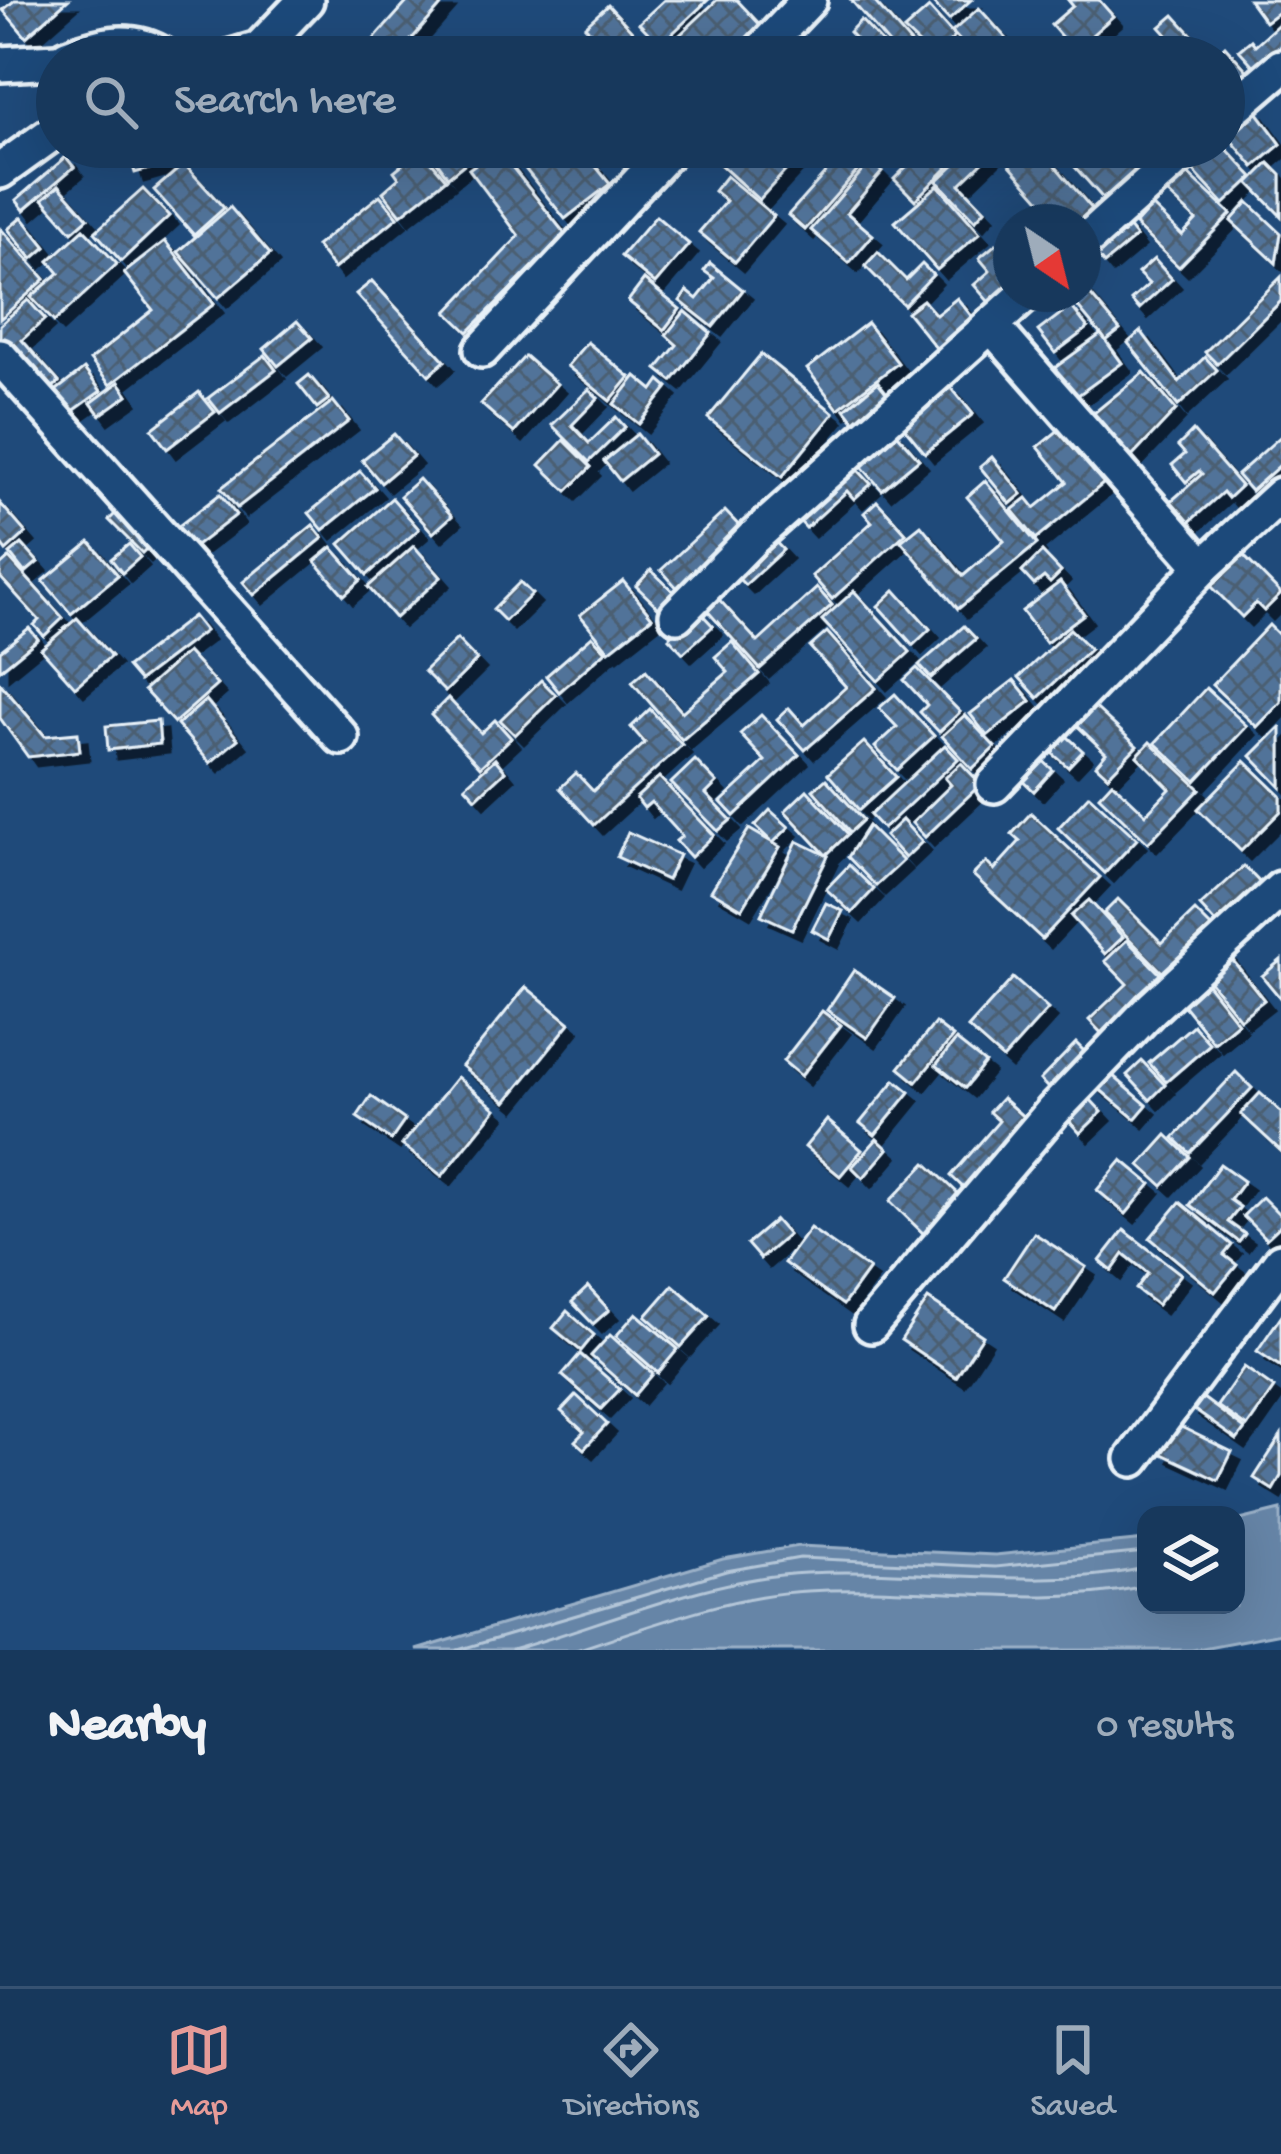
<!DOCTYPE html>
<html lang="en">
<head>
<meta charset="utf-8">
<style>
  body { margin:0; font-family:"Gochi Hand",sans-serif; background:#244365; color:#f1f3f6 }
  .controls { position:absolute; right:36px; bottom:36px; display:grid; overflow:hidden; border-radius:24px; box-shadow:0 12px 48px #0002 }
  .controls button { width:108px; height:108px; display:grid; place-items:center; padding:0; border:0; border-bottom:3px solid #365272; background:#17385c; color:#f1f3f6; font:60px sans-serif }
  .compass { position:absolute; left:993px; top:204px; width:108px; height:108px; border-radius:50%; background:#17385c; box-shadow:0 12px 48px #0002; rotate:145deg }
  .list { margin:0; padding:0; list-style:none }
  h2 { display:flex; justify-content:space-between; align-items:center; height:156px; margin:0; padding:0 48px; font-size:51px }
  h2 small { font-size:39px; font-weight:400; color:#9eacbb }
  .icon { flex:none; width:66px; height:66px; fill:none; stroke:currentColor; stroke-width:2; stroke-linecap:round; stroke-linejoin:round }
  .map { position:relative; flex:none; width:1281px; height:1650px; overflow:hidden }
  .search { position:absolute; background:#17385c; box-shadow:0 12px 48px #0002; left:36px; right:36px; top:36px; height:132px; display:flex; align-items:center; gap:30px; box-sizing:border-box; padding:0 42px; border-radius:66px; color:#9eacbb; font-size:45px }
  .sheet { height:336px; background:#17385c }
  nav { display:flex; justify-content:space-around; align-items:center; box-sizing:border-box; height:168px; border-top:3px solid #365272; background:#17385c; font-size:33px; color:#9eacbb }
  nav a { display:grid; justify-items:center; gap:6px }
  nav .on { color:#e69b98 }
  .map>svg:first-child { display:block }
  .water { fill:#6685a7; stroke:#9ab0c7; stroke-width:3 }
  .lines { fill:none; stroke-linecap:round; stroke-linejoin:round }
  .shore { stroke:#b4c6d8; stroke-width:3 }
  .building { fill:url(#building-cross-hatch); stroke:#e8f1f8; stroke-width:3; filter:url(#shadow) }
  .minor-casing { stroke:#e8f1f8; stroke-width:42 }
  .minor { stroke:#1f4a7a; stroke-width:33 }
</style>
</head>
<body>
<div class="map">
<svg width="1281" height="1650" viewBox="0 0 1281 1650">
  <defs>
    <pattern id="building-cross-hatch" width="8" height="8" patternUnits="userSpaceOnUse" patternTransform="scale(3)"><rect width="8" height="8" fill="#517399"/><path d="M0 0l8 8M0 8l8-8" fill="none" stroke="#4c5e72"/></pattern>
    <filter id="shadow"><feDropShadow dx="9" dy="9" stdDeviation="0" flood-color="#0009"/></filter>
  </defs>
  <rect width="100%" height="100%" fill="#1f4a7a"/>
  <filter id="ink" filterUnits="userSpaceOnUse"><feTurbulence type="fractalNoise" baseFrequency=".00833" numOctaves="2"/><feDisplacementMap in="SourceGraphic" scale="24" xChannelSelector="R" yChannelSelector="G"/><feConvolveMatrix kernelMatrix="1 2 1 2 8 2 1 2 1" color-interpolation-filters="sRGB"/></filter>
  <g filter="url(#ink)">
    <polygon class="water" points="1281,1510 1281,1633 1192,1650 416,1650 723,1559 799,1546 995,1555 1146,1540 1146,1605 1236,1605 1236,1521"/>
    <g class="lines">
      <g class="shore">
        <polyline points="458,1650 726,1571 800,1558 995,1567 1146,1552"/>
        <path d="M512,1650c95,-27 194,-72 294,-77 114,-6 226,18 340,-5"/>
        <path d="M576,1650c74,-24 153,-55 231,-59 114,-7 225,18 339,-5"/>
      </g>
    </g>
    <g class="building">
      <polygon points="15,0 68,0 26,37 3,10"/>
      <polygon points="409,0 446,0 396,57 358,57"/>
      <polygon points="664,0 708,0 660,45 639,23"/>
      <polygon points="717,0 737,0 764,29 734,57 674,57 666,48"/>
      <polygon points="851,0 873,0 914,47 900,57"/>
      <polygon points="930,0 971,0 949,20"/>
      <polygon points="1068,0 1099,0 1113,16 1074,51 1051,25 1073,6"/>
      <polygon points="1249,0 1281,0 1281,10 1265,22"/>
      <polygon points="608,5 656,57 613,57 585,26"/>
      <polygon points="929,8 955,37 933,57 904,30"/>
      <polygon points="979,8 1006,38 984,57 975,57 952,32"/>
      <polygon points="1174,15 1212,57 1187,57 1160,27"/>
      <polygon points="861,20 895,57 873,57 849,32"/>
      <polygon points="1281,22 1281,49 1257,70 1239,50 1251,40 1255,45"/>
      <polygon points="1225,46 1252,76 1224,98 1224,57 1214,57"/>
      <polygon points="1255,109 1281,144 1254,167 1226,134"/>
      <polygon points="1224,146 1253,177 1224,204 1189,166 1210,147"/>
      <polygon points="127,147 165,147 170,163 135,173"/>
      <polygon points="426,147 485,147 448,177"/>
      <polygon points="555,147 580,147 610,184 565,219 526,170"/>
      <polygon points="606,147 648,147 625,168"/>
      <polygon points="701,147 745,147 763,163 778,147 807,147 759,200"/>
      <polygon points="819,147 856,147 869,158 805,230 788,215 836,161"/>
      <polygon points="926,147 968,147 915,200 894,179"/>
      <polygon points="973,147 990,155 960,184 985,210 975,221 937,181"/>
      <polygon points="1013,147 1039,147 1099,217 1060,222 1002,156"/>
      <polygon points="1077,147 1115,147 1140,175 1108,204 1066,157"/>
      <polygon points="497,148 565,234 468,332 447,312 519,236 469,169"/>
      <polygon points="421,149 446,179 401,215 383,192 399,178 394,171"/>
      <polygon points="66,157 74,167 24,210 16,200"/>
      <polygon points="871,161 882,172 847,213 873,235 849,263 811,230"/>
      <polygon points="1269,163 1281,175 1281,216 1249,183"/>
      <polygon points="184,164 224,208 194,235 154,190"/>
      <polygon points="1186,172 1231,214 1179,267 1135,225 1152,206 1182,235 1196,220 1166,192"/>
      <polygon points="726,176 774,216 735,262 699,232 726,201 714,191"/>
      <polygon points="59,185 88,218 72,232 43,199"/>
      <polygon points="938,185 980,233 937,270 895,222"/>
      <polygon points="143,189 169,216 121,261 95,232"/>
      <polygon points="380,195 398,217 334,269 316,246"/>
      <polygon points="1248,202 1281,233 1276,263 1231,221"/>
      <polygon points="230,207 270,254 218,298 178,252"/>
      <polygon points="656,216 689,244 655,284 621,256"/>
      <polygon points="22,217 46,247 32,259 8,229"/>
      <polygon points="1125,223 1136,237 1104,264 1093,251"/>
      <polygon points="1,229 45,279 0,319 0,231"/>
      <polygon points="84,229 117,264 54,322 31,297 59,273 49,261"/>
      <polygon points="165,241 214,304 110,385 90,360 153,310 124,273"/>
      <polygon points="996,244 1011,261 1011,294 994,308 974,285 990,271 979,258"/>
      <polygon points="878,252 906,280 922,264 933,275 904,305 865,266"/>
      <polygon points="1154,259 1172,279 1139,309 1131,300 1149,284 1138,273"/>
      <polygon points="710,263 743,290 713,327 680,301 687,291 697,299 714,278 704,271"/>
      <polygon points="1281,277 1281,301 1217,364 1205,352"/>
      <polygon points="644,280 680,309 664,330 628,301"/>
      <polygon points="372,281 445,361 429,375 356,294"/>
      <polygon points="1083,286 1120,330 1106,341 1067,294 1083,294"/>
      <polygon points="957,298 977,323 940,353 907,312 923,300 936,315"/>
      <polygon points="28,300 45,319 22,340 59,382 44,395 0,347 0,325"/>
      <polygon points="1071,306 1088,328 1055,353 1038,331"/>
      <polygon points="685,311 711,333 672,381 657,369 677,345 666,335"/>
      <polygon points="297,321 312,338 278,366 264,349"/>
      <polygon points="867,323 898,363 838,409 807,369"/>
      <polygon points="1141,331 1179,382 1205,357 1217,370 1178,406 1128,343"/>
      <polygon points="1101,334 1122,363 1070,401 1049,372"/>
      <polygon points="587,342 630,377 610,401 567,366"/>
      <polygon points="761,354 834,413 782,477 708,418"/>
      <polygon points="265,355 276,370 220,413 208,398"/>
      <polygon points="525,356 557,384 514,433 481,404"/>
      <polygon points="84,369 101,391 65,417 49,396"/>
      <polygon points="1144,372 1176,410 1127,462 1089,417"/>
      <polygon points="309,375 329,399 317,408 298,384"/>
      <polygon points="636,376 653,390 660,380 668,387 639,424 614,404"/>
      <polygon points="119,382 128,395 100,415 91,403"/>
      <polygon points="878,382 889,396 856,423 845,409"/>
      <polygon points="950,386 973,414 925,453 902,425"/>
      <polygon points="589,389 598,398 572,425 589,443 616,417 625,427 589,462 552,425"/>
      <polygon points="199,392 215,412 167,449 152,429"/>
      <polygon points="333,401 349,421 237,508 221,488"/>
      <polygon points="1066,424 1110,478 1036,539 1012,510 1027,498 1035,508 1067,482 1038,447"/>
      <polygon points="892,428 919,459 882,490 856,460"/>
      <polygon points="1193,431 1241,486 1228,498 1223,492 1188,523 1170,502 1202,474 1199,471 1186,482 1172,465 1185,454 1178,446"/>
      <polygon points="394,434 413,456 381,483 362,460"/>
      <polygon points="637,434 653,454 620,481 604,461"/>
      <polygon points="1281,436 1281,464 1251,491 1237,475"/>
      <polygon points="564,440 591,467 567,491 540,465"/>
      <polygon points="992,457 1022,494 1010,504 980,467"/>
      <polygon points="848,459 871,484 854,499 847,491 806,528 791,512"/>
      <polygon points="360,471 375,488 323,530 309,513"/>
      <polygon points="419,479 452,516 433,533 400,496"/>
      <polygon points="985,481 1037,544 958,609 901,541 921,525 963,576 1004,541 967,497"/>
      <polygon points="220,494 236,515 192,549 176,528"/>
      <polygon points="392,498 419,529 367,575 340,544"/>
      <polygon points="877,501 906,533 832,599 812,576 872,522 864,513"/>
      <polygon points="0,503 26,533 6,551 0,543"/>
      <polygon points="123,506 156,539 142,553 109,520"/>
      <polygon points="725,511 745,532 680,591 661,570"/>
      <polygon points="313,525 323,538 254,595 243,582"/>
      <polygon points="771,537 783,550 745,585 732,572"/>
      <polygon points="90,542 118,575 71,614 43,581"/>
      <polygon points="22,544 38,562 25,573 10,554"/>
      <polygon points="129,544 140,557 122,573 111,559"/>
      <polygon points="414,546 441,577 395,618 368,587"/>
      <polygon points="332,547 361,580 344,595 315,561"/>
      <polygon points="1042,552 1061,572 1050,583 1044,577 1034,585 1022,572"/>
      <polygon points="1242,554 1281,594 1264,611 1256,603 1242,617 1210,585"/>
      <polygon points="9,558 63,618 44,636 34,625 39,620 0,577 0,566"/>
      <polygon points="651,570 676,594 661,610 636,586"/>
      <polygon points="623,581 652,617 609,651 580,615"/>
      <polygon points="520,582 532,594 505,621 493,609"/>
      <polygon points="1060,582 1084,614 1046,643 1022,611"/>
      <polygon points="817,588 832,605 760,669 703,606 715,595 758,642"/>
      <polygon points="895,590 930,629 913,645 878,606"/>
      <polygon points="854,591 910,652 878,681 822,620"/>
      <polygon points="699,611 713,626 683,653 669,638"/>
      <polygon points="193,616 205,631 139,681 127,667"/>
      <polygon points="77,618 111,656 75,687 41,649"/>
      <polygon points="1269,625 1281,637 1281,702 1257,727 1212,685"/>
      <polygon points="964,626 976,639 931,678 919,665"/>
      <polygon points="29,628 38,639 0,670 0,651"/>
      <polygon points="1070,629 1090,649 1038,698 1019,677"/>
      <polygon points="827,632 876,688 805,750 777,719 789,708 804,725 846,687 810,647"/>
      <polygon points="592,636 606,651 559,692 546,676"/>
      <polygon points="457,639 477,660 445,692 424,671"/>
      <polygon points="732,642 759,674 682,740 632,682 646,670 682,712 728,672 715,657"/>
      <polygon points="187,652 217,685 174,723 144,690"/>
      <polygon points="917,668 960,712 939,732 920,712 927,705 904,680"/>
      <polygon points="541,680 556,695 515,735 500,720"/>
      <polygon points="1014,680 1031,701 987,736 970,714"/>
      <polygon points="0,683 45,736 78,733 80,751 28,757 0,718"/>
      <polygon points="1206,688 1247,726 1196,781 1155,743"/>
      <polygon points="895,694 934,736 897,770 875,747 897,727 879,708"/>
      <polygon points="448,698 481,733 495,720 511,738 480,767 431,715"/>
      <polygon points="1085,698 1137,746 1108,776 1096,765 1106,753 1068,717"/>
      <polygon points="206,700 238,739 210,763 177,725"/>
      <polygon points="650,709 682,745 594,825 560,788 576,773 593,791 645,743 631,727"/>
      <polygon points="761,715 799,755 734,816 721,802 765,761 740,734"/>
      <polygon points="965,715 995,747 972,769 942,736"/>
      <polygon points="158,721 160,744 108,750 106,726"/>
      <polygon points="1057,727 1083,751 1068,767 1042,744"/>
      <polygon points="1280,727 1281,728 1281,787 1251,756"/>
      <polygon points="864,742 896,777 859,810 828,774"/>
      <polygon points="1150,742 1200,789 1148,843 1099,796 1112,782 1146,814 1170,789 1137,756"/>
      <polygon points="945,745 958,759 883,829 870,815"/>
      <polygon points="1035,753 1053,770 1034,791 1016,774"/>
      <polygon points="495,759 505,771 476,798 465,786"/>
      <polygon points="695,760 717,783 706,794 731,820 718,831 671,783"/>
      <polygon points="1245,761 1281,796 1281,811 1241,851 1198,809"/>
      <polygon points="961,763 981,784 925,837 912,823 951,785 945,778"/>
      <polygon points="659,777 714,835 691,857 676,841 682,836 651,802 644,808 636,798"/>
      <polygon points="826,779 863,820 850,832 813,790"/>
      <polygon points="807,790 848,834 826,855 785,811"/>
      <polygon points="1089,795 1137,839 1105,873 1058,828"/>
      <polygon points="770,810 789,827 773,843 755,826"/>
      <polygon points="1031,813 1100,877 1042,939 973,875 986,862 994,870 1020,841 1012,834"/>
      <polygon points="902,820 922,842 905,858 885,836"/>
      <polygon points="868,826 903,861 876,886 848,857"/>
      <polygon points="749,829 780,847 742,909 711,891"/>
      <polygon points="628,832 679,855 667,880 617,857"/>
      <polygon points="797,841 828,856 792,929 761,915"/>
      <polygon points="849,865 874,889 852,913 826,889"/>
      <polygon points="1244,866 1264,887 1219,927 1200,906"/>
      <polygon points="1118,899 1162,943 1195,911 1213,929 1166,976 1104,913"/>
      <polygon points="1089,900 1123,937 1105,954 1071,916"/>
      <polygon points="826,903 843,911 829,939 812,930"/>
      <polygon points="1127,940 1165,979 1105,1037 1089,1020 1127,984 1105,961"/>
      <polygon points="1223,948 1264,1000 1240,1019 1199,968"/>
      <polygon points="1281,960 1281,999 1262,976"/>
      <polygon points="854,970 895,998 867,1038 827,1010"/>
      <polygon points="1197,971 1238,1023 1214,1043 1172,991"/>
      <polygon points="1013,978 1048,1009 1003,1059 968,1028"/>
      <polygon points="526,987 570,1023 506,1102 462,1066"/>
      <polygon points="822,1011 841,1025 801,1076 783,1061"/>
      <polygon points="935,1023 953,1037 916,1082 899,1068"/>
      <polygon points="1193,1025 1210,1044 1166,1082 1149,1063"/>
      <polygon points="956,1040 985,1063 965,1088 936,1065"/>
      <polygon points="1076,1043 1087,1054 1051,1091 1040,1080"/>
      <polygon points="1142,1061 1165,1085 1150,1100 1127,1075"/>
      <polygon points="1104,1068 1147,1105 1135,1119 1091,1082"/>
      <polygon points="1236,1072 1252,1088 1190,1153 1174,1138"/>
      <polygon points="457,1077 496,1109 442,1176 402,1145"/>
      <polygon points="895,1080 910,1092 875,1135 860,1123"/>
      <polygon points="1260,1093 1281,1112 1281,1151 1241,1114"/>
      <polygon points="371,1096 405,1120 391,1140 357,1117"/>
      <polygon points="1002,1098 1027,1120 966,1190 951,1176 999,1121 989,1112"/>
      <polygon points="1090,1099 1102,1112 1080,1133 1068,1120"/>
      <polygon points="827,1120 862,1150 840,1176 805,1147"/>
      <polygon points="1167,1135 1190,1157 1163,1186 1140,1165"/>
      <polygon points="877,1139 888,1149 863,1178 852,1167"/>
      <polygon points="1122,1160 1151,1184 1126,1214 1097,1190"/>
      <polygon points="926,1163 962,1197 926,1236 890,1201"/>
      <polygon points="1220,1164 1244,1181 1230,1200 1240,1207 1228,1222 1245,1234 1239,1242 1190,1205"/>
      <polygon points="1262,1197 1281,1216 1281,1225 1266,1239 1243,1216"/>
      <polygon points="1180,1202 1232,1245 1224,1255 1237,1265 1215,1292 1150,1238"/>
      <polygon points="775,1220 788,1235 760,1259 747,1244"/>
      <polygon points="810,1228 869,1269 843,1305 784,1263"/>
      <polygon points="1124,1230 1181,1274 1157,1305 1136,1289 1148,1273 1124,1254 1112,1271 1100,1261"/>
      <polygon points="1034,1233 1086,1267 1055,1312 1004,1278"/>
      <polygon points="673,1285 709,1316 681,1347 646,1316"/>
      <polygon points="588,1287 609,1310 593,1324 572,1302"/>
      <polygon points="928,1299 983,1336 956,1377 901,1340"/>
      <polygon points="567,1311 594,1335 581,1351 553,1328"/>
      <polygon points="636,1313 678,1349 658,1373 616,1336"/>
      <polygon points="1281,1316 1281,1367 1257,1351"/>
      <polygon points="610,1335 653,1374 635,1395 591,1356"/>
      <polygon points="580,1354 620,1389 601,1409 562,1375"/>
      <polygon points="1244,1367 1274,1388 1247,1427 1217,1406"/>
      <polygon points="576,1395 607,1424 584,1449 575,1441 584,1432 561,1411"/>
      <polygon points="1199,1395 1245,1429 1237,1440 1190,1407"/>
      <polygon points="1175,1424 1232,1452 1218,1480 1160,1453"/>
      <polygon points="1281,1436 1281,1476 1273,1490 1254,1478"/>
    </g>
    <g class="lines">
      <defs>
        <g id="minor">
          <path d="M67,57c34,-13 66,-21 98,0"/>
          <polyline points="232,57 259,49 306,0"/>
          <polyline points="755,57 809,0"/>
          <polyline points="0,64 57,61"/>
          <polyline points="1224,116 1281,67"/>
          <polyline points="0,171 57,130"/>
          <polyline points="1083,243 1190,147"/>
          <polyline points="991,325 1203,567"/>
          <polyline points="482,350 672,147"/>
          <polyline points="0,357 341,737"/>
          <polyline points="677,615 753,538 1026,294"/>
          <polyline points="994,785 1203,567 1281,495"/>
          <polyline points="871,1325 1053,1111 1150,1010 1281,889"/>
          <polyline points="1133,1459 1281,1261"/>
        </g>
      </defs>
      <use href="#minor" class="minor-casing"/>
      <use href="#minor" class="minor"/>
    </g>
  </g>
</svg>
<div class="controls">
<button><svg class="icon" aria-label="layers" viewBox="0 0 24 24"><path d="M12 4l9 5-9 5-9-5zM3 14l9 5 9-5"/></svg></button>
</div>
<svg class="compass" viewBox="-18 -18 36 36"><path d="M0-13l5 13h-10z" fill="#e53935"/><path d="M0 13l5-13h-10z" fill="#9eacbb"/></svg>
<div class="search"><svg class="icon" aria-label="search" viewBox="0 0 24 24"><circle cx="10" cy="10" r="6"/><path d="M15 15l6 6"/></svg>Search here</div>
</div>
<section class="sheet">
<h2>Nearby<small>0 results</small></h2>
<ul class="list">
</ul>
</section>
<nav>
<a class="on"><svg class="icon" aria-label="map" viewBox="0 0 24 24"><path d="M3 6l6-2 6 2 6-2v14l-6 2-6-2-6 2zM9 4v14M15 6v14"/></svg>Map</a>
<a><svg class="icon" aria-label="directions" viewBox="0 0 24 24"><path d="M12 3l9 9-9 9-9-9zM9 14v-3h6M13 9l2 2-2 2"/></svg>Directions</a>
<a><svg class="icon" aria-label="saved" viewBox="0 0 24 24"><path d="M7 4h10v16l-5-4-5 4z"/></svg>Saved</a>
</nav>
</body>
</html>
